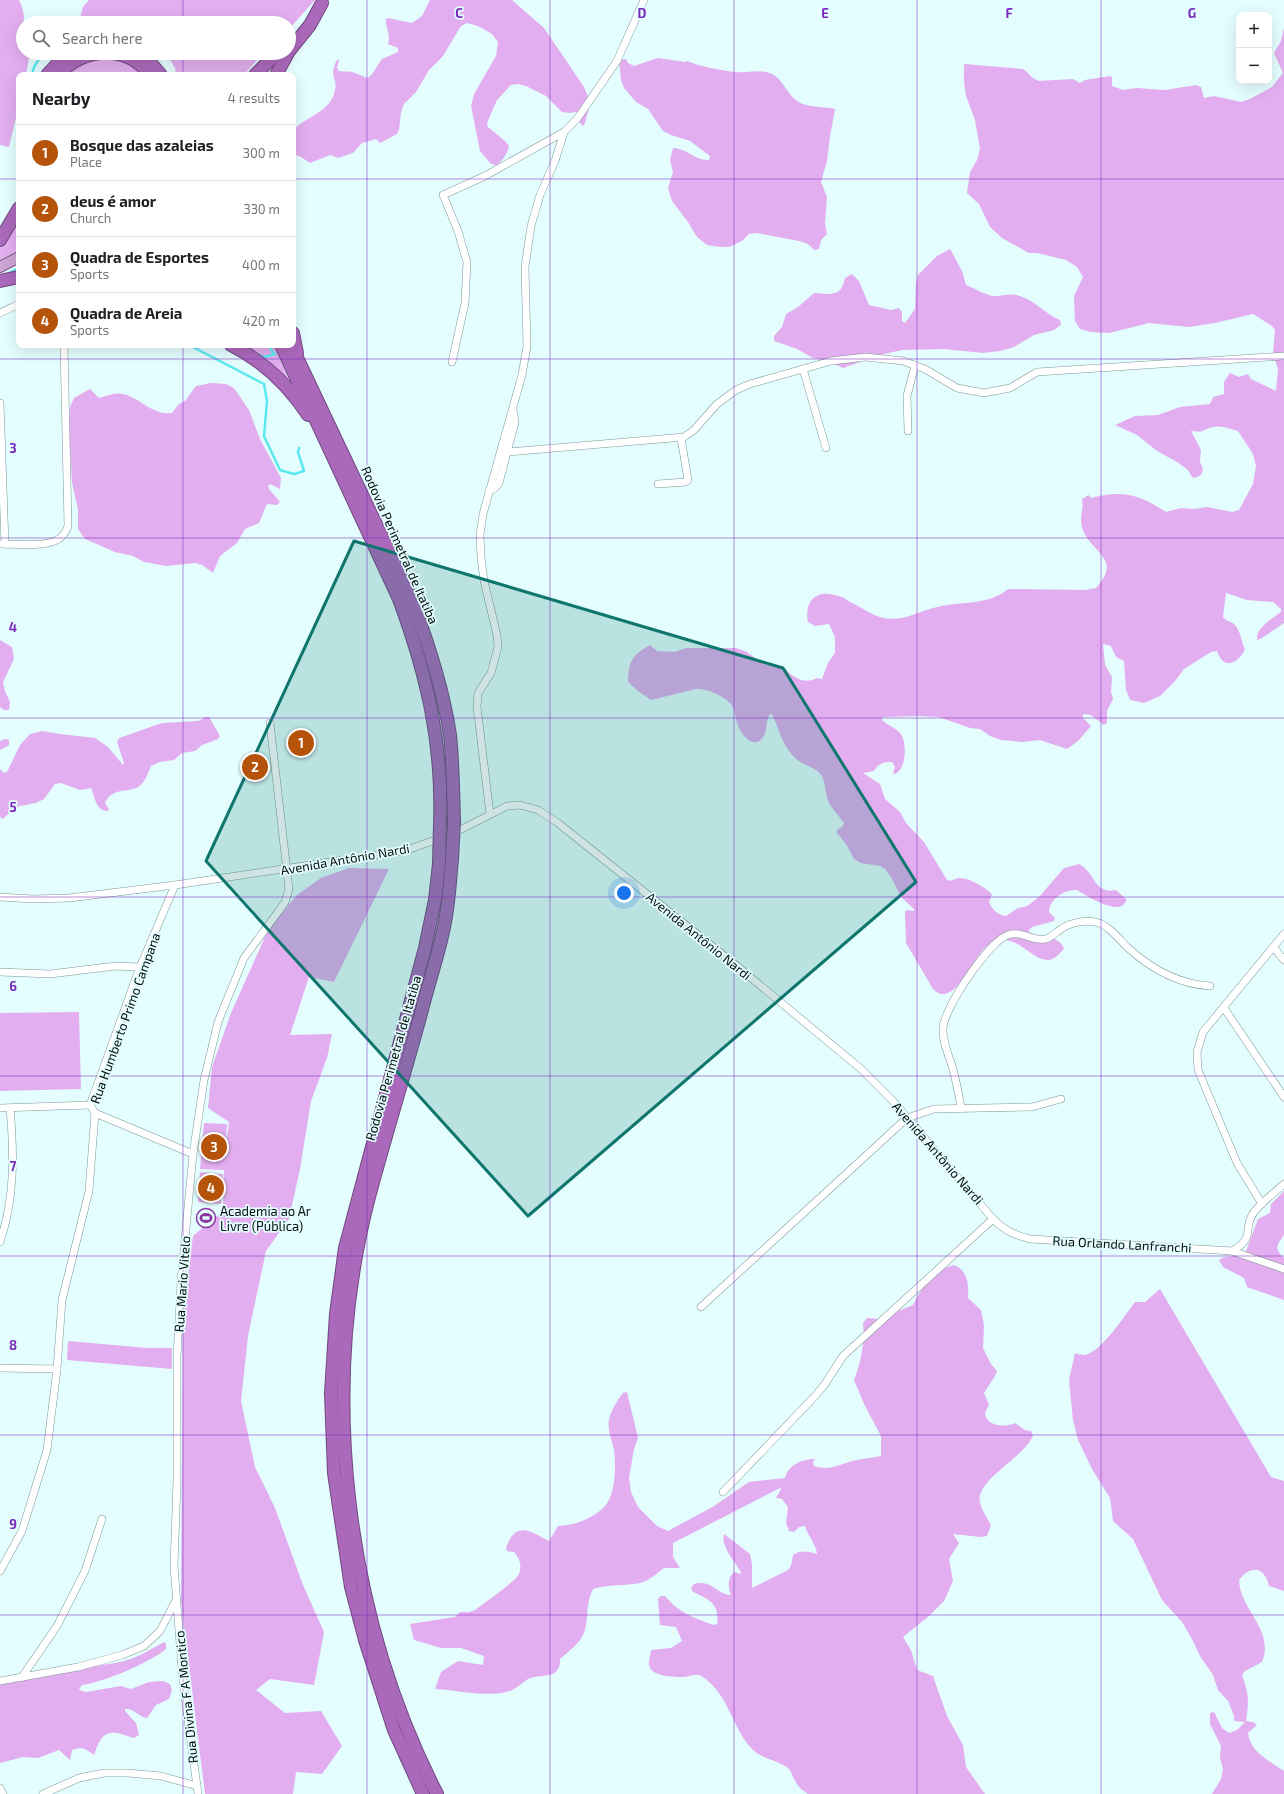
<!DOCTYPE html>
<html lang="en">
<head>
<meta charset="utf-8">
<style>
  body { margin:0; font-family:"Exo 2",sans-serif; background:#f2f2f2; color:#202124 }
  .controls { position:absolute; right:12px; top:12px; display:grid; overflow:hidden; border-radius:8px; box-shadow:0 4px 16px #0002 }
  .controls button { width:36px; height:36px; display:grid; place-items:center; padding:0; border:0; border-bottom:1px solid #e0e0e0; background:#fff; color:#202124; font:20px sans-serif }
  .you { position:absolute; left:624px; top:893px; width:14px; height:14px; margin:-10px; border:3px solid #fff; border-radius:50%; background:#1a73e8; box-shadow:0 0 0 6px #1a73e833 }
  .badge { display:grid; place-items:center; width:26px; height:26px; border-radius:50%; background:#b45309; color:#fff; font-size:13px; font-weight:700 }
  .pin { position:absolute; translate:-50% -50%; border:2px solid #fff; box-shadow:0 1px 4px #0006 }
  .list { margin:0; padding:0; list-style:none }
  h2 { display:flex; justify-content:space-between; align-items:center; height:52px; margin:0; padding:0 16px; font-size:17px }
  h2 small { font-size:13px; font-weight:400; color:#757577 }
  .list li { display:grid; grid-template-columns:26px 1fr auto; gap:12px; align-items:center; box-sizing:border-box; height:56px; padding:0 16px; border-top:1px solid #e0e0e0 }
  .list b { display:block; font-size:15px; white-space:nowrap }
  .list p { margin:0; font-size:13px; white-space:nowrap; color:#757577 }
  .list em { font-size:13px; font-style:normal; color:#757577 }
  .icon { flex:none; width:22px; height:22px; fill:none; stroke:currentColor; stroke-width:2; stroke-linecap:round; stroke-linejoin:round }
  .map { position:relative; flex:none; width:1284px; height:1794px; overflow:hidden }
  .search { position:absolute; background:#fff; box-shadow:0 4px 16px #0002; left:16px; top:16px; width:280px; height:44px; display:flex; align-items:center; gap:10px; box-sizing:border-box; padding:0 14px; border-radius:22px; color:#757577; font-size:15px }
  .panel { position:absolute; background:#fff; box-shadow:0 4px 16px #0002; left:16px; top:72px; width:280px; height:276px; border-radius:8px }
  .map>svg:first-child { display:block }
  .green { fill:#e2aeef }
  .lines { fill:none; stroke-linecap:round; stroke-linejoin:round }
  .stream { stroke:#5be9ef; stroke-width:2.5 }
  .street-casing { stroke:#7f9697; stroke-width:8 }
  .primary-casing { stroke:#71497e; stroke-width:12 }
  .highway-casing { stroke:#71497e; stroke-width:14 }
  .street { stroke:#fff; stroke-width:7 }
  .primary { stroke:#cda5d6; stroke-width:10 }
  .highway { stroke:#ab69bb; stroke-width:12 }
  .highway-bridge-casing { stroke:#71497e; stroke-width:14; stroke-linecap:butt }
  .highway-bridge { stroke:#ab69bb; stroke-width:12 }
  .marked { fill:#0f766e; fill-opacity:0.2; stroke:#0f766e; stroke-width:3; stroke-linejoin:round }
  .grid { fill:none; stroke:#7b2cbf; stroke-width:1; stroke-opacity:0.55 }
  .labels { text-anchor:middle; stroke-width:3.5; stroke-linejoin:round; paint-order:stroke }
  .street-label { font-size:13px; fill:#060e0e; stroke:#e4fdfe }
  .poi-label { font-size:13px; fill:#060e0e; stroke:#e4fdfe; text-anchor:start }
  .grid-label { font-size:13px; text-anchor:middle; font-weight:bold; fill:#7b2cbf; stroke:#e4fdfe; stroke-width:3.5; stroke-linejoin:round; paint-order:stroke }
</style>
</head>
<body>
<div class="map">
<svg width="1284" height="1794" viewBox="0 0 1284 1794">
  <rect width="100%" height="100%" fill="#e4fdfe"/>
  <g class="green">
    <path d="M0,0h19c5,11 8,21 0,31l4,1v21h13l-7,5 -3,17h-7v30l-10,42 -9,-2z"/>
    <polygon points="89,0 315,0 289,29 289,23 75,23 79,21 83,7"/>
    <path d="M430,0h82l32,28 40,59 5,12v9l-4,15 -2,3 -3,-3 -3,-11 -8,1 -7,-1 -16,-16 -20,-10 -8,-2 -7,1 -14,15 -10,23 1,4 17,14 4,5c-2,8 -6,15 -13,19l-5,-1 -11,-13 -9,-45 3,-12 22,-38 2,-14 -6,-8 -14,-8 -11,-3 -6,3 -18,30 -14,14 -13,22 -12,12 -3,9 -2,17 -2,4 -17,9 -4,-4 -14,4 -9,10 -15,5 -8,-3 -20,8 -9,-6 -8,-3v-24c14,-14 38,-18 42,-40 3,-12 -7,-13 2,-30h2l-2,8 2,3c5,1 9,0 13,1 5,1 11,5 16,6l4,-4 10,-15 16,-7v-4l-10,-4c3,-12 -3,-15 -2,-25l2,-1 24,5 10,-7z"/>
    <path d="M1284,28v595l-22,15 -5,2c-1,-13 15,-21 24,-28v-3l-8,-7 -26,-2 -21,-7 -3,24c3,4 7,4 11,7 7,6 7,18 11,25 -3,8 -14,20 -23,11 -2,-2 -4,-6 -5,-9l-6,1 -27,17 -9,12 -15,15 -16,7 -14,-3 -4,-10 -2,-29 -8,-4 -5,-11 -8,-2 2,21 7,12 -1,15 2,7 -6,12v12l-3,2 -13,-10 -8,-1v4l8,8 -13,15 -11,8 -27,-9 -18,2 -21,-2 -11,-4 -10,-7 -10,-1 -31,-11 -19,-1 -37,1 -1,3c6,6 16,8 20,16 5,10 4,35 -8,38l-1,-1 2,-6 -3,-5c-9,0 -13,1 -18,9l-11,2 17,11 5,15 15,13 6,11 18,19 23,38c5,2 7,-2 13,-2 10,0 24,9 32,16l-3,8c4,9 8,12 17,14l12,-8 9,-2 12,-9 25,-29 15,-4c16,8 15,31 37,26l11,10c-1,0 -3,5 -4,5 -9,8 -38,-10 -46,-15 -12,-1 -28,9 -28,22l6,6 -1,3 -22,6 -4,4c10,8 32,3 36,18 -4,4 -9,10 -15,11 -19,1 -31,-28 -56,-18 -20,8 -37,70 -60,47l-27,-46 -1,-31 2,-2 7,1v-2l-13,-12 -10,-20 -6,-8 -5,-3 -19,-3 -7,-4 -8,-15 -9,-11v-3l6,-4 1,-3c-5,-7 -11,-13 -15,-20 -4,-8 -3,-19 -7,-27 -6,-9 -15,-9 -23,-15 -16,-12 -19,-30 -27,-47h-2c-5,7 -2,16 -7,23 -7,12 -19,1 -23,-7 -5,-8 -4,-21 -10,-27 -9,-8 -21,-14 -34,-14l-45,11 -13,-9 -10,-9c1,-21 3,-26 22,-37l7,6 18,1 11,-4h50l11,4 16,12 19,2c9,9 21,20 35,12l5,1 6,-16 7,-10v-16l-6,-13 -14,2 -7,-4c-4,-20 7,-32 26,-27 6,1 10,2 14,6 12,5 24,15 36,17 19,4 35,-7 53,-11 23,-6 51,-1 71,-18l77,1 11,-2c28,-31 -7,-35 -14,-61 -3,-9 2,-18 0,-28l7,-4 2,3c31,-8 48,-4 75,14l15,-4 14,1 12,-2 25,5 7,-2 14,-26 3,-18 -3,-12 -15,-23c-7,-2 -17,-6 -25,-4 -12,3 -7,6 -22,4l10,19 -1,12 3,7 -2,6 -6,3 -3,-1 -4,-7 -11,-8 -20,-11 -20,-16 -22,-10 20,-9 23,-1 22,-8 30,-3 3,-7 11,-3v-12l6,-9 9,4 9,-3 3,5 25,12 2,-22 -5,-15 2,-24 -3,-4 -19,-12 -38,9 -26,4 -40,-4 -40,10 -18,-1 -11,-3 -5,-8 -1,-25 9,-19 -6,-10 -11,-7 -29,-7h-8l-27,-15 -12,-11 -11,-23 -12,-11 3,-21 7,-12 3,-11 -5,-29 -9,-24 -2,-14v-18l59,5c6,4 9,10 16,12l34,-2 7,4 5,-3 25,-4 2,1v9l11,4 14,-2 28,2 31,-5 5,2 3,11 10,-2 27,6 11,-4 20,-11 11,-14 -9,-20 7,-12z"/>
    <polygon points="166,53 263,53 244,75 176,75 175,68"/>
    <polygon points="106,56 133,65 144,75 64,75 77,63"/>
    <path d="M658,58l27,4 2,-1c15,6 32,9 48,11 10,1 21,-2 31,0 16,3 19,20 31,29 10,7 26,5 38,8l-5,27 -3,25 -6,21 6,15 -2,26 2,11 -6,6 -2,9 -5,1 -6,-6 -9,-3 -42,-8 -8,1 -7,7 -13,6h-9l-13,-2 -10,-8 -9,-15 -16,-21 -4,-13 5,-16 -3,-12 3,-12c14,0 22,13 36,12l1,-4 -20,-15 -19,-6 -8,-4 -15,-22 -12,-7 -12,-14 -3,-8 -2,-19 4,-2h3l2,4 6,3z"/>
    <polygon points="19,218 19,250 0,260 0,248"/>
    <path d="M950,249l12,22 4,14c8,3 18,9 26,11 10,1 17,-4 28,0 16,5 25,18 40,24l1,5 -7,5 -20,5 -20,12 -14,4 -17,2 -39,-4 -42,1 -22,5 -37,13 -14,-7 -16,-3 -16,-9 -23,-8v-5l8,-9 4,-13 12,-7 16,-14c17,1 27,5 31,-15l7,-4 7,7 10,24 22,5 8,-2 3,4v9l3,2 10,-14 1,-26 2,-8 19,-19z"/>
    <polygon points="240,345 273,345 291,384"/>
    <path d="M211,383l15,1 8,4 15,22 11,29 21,39 -1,11 -10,-5 -2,2 1,3 11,13 -3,3 -10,-1 -8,19 -14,6 -8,14 -17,13 -7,17 -11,-8 -7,-2 -29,3 -22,-4 -11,-6 -18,-4 -30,-13 -7,-10v-19l-6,-27 -3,-56 1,-20 4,-9 16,-9 9,9c7,-2 16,-6 24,-4 18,4 30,22 49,19l7,-9 6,-3 11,-15z"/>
    <polygon points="0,640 12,647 14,659 3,682 5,691 10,702 9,710 4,710 0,707"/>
    <path d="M206,717h3l11,19 -2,3 -16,6 -7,6 -13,2 -8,7 -14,2 -9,4c-3,7 -6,17 -13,21 -10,6 -26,0 -33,16l4,6 -1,2c-12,0 -13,-13 -17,-23l-11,2 -19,-7 -6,1 -11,15 -8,4 -21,4 -12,12 -3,-2v-48l4,4 3,-1 13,-27 10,-11 12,-3 18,3 35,4 13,9 15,18 1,-2 -7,-21 2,-4 43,-15 36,-2z"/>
    <polygon points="5,739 9,740 9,745 0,750 0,741"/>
    <polygon points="349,868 389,869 334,982 309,977 290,1035 332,1034 327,1058 311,1101 300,1169 289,1219 266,1251 248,1336 241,1401 255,1467 275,1508 303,1585 324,1632 314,1685 270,1679 256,1690 285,1713 321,1711 342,1746 322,1774 296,1772 293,1794 205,1794 181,1602 183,1312 193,1236 223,1211 224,1167 224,1170 200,1169 204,1123 227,1124 226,1145 229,1122 208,1108 212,1067 231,1013 269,928 297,895 321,878"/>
    <polygon points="79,1012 81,1089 0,1091 0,1013"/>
    <polygon points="200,1172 223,1174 221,1204 198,1202"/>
    <polygon points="1284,1191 1284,1235 1279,1242 1277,1248 1280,1254 1284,1258 1284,1300 1247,1287 1244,1278 1223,1267 1219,1260 1222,1258 1245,1254 1258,1219 1270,1213 1271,1204"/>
    <path d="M954,1265c14,5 15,21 14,33l13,12 3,15 -1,23 8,16 6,7 -2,5 -11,17 5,12c-2,3 -5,8 -3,12 4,10 22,10 29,6l10,7 6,1 2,4c-7,22 -59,45 -53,68 2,7 7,15 11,22l-4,11 -6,1 -28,-3 6,9 -10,16 4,22 -9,20 -15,15 -26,21 8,13 6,20 16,6 14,40 16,29 3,22 19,27h-177c-4,-3 -9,-6 -11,-10 -4,-5 -5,-12 -9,-16 -12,-9 -27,-9 -37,-20 -18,-20 -22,-49 -42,-66 -3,-3 -7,-6 -10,-7 -5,-1 -11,2 -15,2 -10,0 -33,0 -35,-12 -1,-5 2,-10 2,-15l20,-2 11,-7 -6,-14 -16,-2 -2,-26 3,-3h4c14,17 29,22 49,29l3,-1c3,-20 -8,-25 -24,-32l-2,-4 3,-4c18,-5 23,11 37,11 -3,-8 -4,-17 3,-23l7,2v-2c-6,-10 -21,-27 -17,-38l26,20 2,11v23l36,-18 3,-4 2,-11c7,-5 16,-4 24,-1 -1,-10 -9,-18 -12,-28l-6,1 -5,5 -5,-1 -3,-8 2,-16 -6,-8 -6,-1 6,-11 -109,56v14l7,11h-16c-7,5 -15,13 -24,15 -16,3 -31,1 -47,6 -8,15 -4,31 -9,44 -4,10 -16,19 -24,26 1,18 -13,16 -26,18 -10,2 -15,11 -24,14 -20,7 -54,-1 -75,-2l6,-17 17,-11 25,4 1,-9 -23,-8h-20l-27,-8 -4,-16 45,-7 5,-5h9l6,-2c8,-6 41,-29 44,-36 3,-8 1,-16 -5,-22l-7,-1 -1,-3c10,-28 24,-17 43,-7l9,-15c7,-1 15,-1 21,-4 9,-3 20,-9 26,-16 11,-13 11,-41 9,-56 -2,-10 -7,-20 -5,-31 2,-8 9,-20 14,-26l4,-1 11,46 -4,11 -5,29 2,14 7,15 19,19 11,5 46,-25 35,-24 36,-4c3,-13 17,-19 30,-19l-2,3 1,4c14,5 25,-1 38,-5 9,-2 19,-3 29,-5v-20l-16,-30 -11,-26c7,-18 11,-37 9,-57l4,-5 11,1 35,-14c9,-18 20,-34 41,-40z"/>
    <path d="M1160,1289l111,188 13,4v110l-15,-5c-4,-19 -18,-22 -30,-6 1,30 36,50 23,82l-17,9 -3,4c7,18 7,27 4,46l7,1 4,3 -9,8c2,19 22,28 36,38v23h-72l9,-15 2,-10 -3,-11 1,-12 -11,-22v-11l4,-1 8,16 7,5 8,-3 8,-8 -11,-1v-5l-6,-15 -10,-11 -5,-15 -13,-19 -8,-17 -10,-17 -20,-22 -29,-61 -20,-18 -3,-23 -18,-29 -14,-29 -5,-20 -4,-40 6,-27c2,1 7,2 9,2 17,-2 41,-40 51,-53h10z"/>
    <polygon points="68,1341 147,1348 172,1348 172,1369 67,1360"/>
    <path d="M164,1642l2,2v5c-17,14 -62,33 -84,36l-3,4 3,2 4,1 35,-6 10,3 18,-7 14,-1 7,3 2,6 -3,9 -13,6 -9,13c-8,-1 -13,-10 -22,-9v2l11,12 3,12 -5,3c-24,-8 -31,-10 -40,17 -8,-6 -13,-9 -22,-5l-2,10 -11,-10 -21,8 -15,-1 -23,6v-78c38,-17 79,-15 120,-23 15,-3 30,-12 44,-20z"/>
  </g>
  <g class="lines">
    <g class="stream">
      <polyline points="83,23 107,19"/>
      <polyline points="32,75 34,67 43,53"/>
      <polyline points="9,273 19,268"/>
      <polyline points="189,345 264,384 267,401 264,436 280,470 294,474 304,471 298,452 299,448"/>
      <polyline points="270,348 274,354"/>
      <polyline points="259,355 264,357 275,354"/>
    </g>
    <defs>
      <g id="street">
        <polyline points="0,313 19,304"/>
        <polyline points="452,362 465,303 467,262 458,231 443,195 485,176 564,132 577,119 617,61 644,0"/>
        <polyline points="803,369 826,448"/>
        <polyline points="0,403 5,544"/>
        <polyline points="908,431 907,396 915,365"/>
        <polyline points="507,452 684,437 694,430 717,404 736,390 750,384 831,361 866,357 903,361 925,369 957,388 984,393 1010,388 1037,372 1284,356"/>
        <polyline points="658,484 686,482 688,480 681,438"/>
        <polyline points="489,491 495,488 499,483 515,422 513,409"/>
        <path d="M0,544c15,0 44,3 57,-4 6,-3 9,-8 11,-14l-4,-181"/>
        <polyline points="490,814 477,707 478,693 491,673 498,647 497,635 484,581 481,557 480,535 483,514 522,375 527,346 525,267 531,226 540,195 555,161 564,132"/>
        <polyline points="0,897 33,899 69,898 175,885 404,851 452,834 507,806 520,805 538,810 558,823 732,962 861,1069 893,1101 993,1219 843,1356 825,1384 816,1395 723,1492"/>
        <polyline points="1273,947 1284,960"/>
        <polyline points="0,972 50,974 116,966 140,967"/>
        <polyline points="1224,1008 1284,1097"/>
        <path d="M961,1107c-2,-12 -5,-26 -8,-38 -4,-13 -11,-28 -10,-41 1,-20 46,-87 65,-93 13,-5 25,7 38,4 6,-2 10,-7 15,-10 10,-7 27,-10 38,-6 11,4 20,16 28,24 24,22 50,37 83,39"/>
        <polyline points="0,1108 90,1105"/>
        <polyline points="95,1113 193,1154"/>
        <polyline points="1262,1204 1237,1163 1198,1070 1197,1052 1203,1032 1284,934"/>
        <path d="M993,1219c11,11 21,16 37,20l202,12 52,18"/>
        <path d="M0,1242c15,-44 14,-89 10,-134"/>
        <path d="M1232,1251c25,-14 10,-23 22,-39 8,-10 20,-19 30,-28"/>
        <polyline points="701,1307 907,1118 934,1109 1032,1107 1061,1099"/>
        <polyline points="0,1368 57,1369"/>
        <polyline points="0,1571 22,1531 47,1450 57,1369 62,1300 89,1191 95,1113 90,1105 140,967 175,885"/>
        <polyline points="22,1677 57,1626 85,1571 102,1519"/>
        <polyline points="0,1681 78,1667 122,1655 144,1646 160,1631 176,1600"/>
        <polyline points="0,1788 3,1794"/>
        <polyline points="43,1794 79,1778 104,1773 128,1773 161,1776 197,1786"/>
        <polyline points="198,1794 183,1682 174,1566 177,1481 177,1357 181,1282 193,1154 204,1080 218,1022 244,958 278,912 285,902 289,889 270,723"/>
      </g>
      <polyline id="primary" points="0,267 19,257"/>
      <g id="highway">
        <polyline points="289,51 310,25 322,3"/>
        <polyline points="138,53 149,61 161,75"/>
        <polyline points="47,75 61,60 71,53"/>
        <path d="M58,75c26,-27 67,-32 92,0"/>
        <polyline points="255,75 277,53"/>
        <polyline points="276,75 288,53"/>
        <polyline points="0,240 19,208"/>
        <polyline points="0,281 19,277"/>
        <polyline points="293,333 297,353"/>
        <path d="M231,345c32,16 58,41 77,70"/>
        <path d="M281,345l118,254c28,76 44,144 41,226"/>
        <path d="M291,345l120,253c17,44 32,90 39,137 3,28 3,57 4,86"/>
        <polyline points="423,1794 394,1730 365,1640 351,1587 334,1473 331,1393 336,1314 345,1248 425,948 435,900 439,864"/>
        <path d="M437,1794c-92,-180 -119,-402 -68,-597 17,-64 37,-127 54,-191 7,-28 17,-56 22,-84 4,-21 5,-42 7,-63"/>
      </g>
    </defs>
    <use href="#street" class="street-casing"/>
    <use href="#primary" class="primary-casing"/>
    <use href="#highway" class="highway-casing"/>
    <use href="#street" class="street"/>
    <use href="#primary" class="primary"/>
    <use href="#highway" class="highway"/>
    <defs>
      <g id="highway-bridge">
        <polyline points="452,859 454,821"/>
        <polyline points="439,864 440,825"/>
      </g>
    </defs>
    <use href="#highway-bridge" class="highway-bridge-casing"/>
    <use href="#highway-bridge" class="highway-bridge"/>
  </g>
  <path class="marked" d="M354,541l429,127 133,214 -388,334 -322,-355z"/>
  <path class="grid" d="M183,0v23M367,0v1794M550,0v1794M734,0v1794M917,0v1794M1101,0v1794M183,53v22M0,179h19M293,179h991M183,345v1449M0,359h1284M0,538h1284M0,718h1284M0,897h1284M0,1076h1284M0,1256h1284M0,1435h1284M0,1615h1284"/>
  <defs>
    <symbol id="stadium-ring" viewBox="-11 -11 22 22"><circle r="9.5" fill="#e4fdfe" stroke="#8b339f" stroke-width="1.5"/><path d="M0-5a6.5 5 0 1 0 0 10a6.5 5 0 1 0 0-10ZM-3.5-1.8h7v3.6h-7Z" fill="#8b339f"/></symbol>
  </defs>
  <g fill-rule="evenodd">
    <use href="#stadium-ring" x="195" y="1207" width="22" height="22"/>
  </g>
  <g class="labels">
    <g class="street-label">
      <text transform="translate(400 545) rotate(66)" y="5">Rodovia Perimetral de Itatiba</text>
      <text transform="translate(345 859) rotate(-10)" y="5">Avenida Antônio Nardi</text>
      <text transform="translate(699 936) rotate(39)" y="5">Avenida Antônio Nardi</text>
      <text transform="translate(125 1018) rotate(-70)" y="5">Rua Humberto Primo Campana</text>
      <text transform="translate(393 1058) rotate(-74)" y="5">Rodovia Perimetral de Itatiba</text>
      <text transform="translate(938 1153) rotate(49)" y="5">Avenida Antônio Nardi</text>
      <text transform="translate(1122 1244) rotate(3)" y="5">Rua Orlando Lanfranchi</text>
      <text transform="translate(182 1284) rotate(-86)" y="5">Rua Mario Vitelo</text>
      <text transform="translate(186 1697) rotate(-96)" y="5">Rua Divina F A Montico</text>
    </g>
    <g class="poi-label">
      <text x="220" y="1216">Academia ao Ar<tspan x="220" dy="15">Livre (Pública)</tspan></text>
    </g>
  </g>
  <g class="grid-label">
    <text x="459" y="18">C</text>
    <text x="642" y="18">D</text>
    <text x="825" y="18">E</text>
    <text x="1009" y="18">F</text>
    <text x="1192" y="18">G</text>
    <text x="13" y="453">3</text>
    <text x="13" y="632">4</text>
    <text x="13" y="812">5</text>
    <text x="13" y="991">6</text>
    <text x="13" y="1171">7</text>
    <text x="13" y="1350">8</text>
    <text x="13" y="1529">9</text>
  </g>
</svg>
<div class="controls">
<button>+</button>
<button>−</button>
</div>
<div class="you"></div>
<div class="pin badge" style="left:301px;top:743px">1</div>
<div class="pin badge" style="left:255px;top:767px">2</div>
<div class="pin badge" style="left:214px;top:1147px">3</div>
<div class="pin badge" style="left:211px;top:1188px">4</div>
<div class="search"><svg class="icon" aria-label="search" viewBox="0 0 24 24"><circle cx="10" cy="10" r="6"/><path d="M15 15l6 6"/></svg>Search here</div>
<section class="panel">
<h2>Nearby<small>4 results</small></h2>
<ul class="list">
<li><span class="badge">1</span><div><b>Bosque das azaleias</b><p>Place</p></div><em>300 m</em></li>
<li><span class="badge">2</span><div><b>deus é amor</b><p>Church</p></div><em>330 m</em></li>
<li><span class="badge">3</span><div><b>Quadra de Esportes</b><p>Sports</p></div><em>400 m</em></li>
<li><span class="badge">4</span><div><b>Quadra de Areia</b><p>Sports</p></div><em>420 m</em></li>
</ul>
</section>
</div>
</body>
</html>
